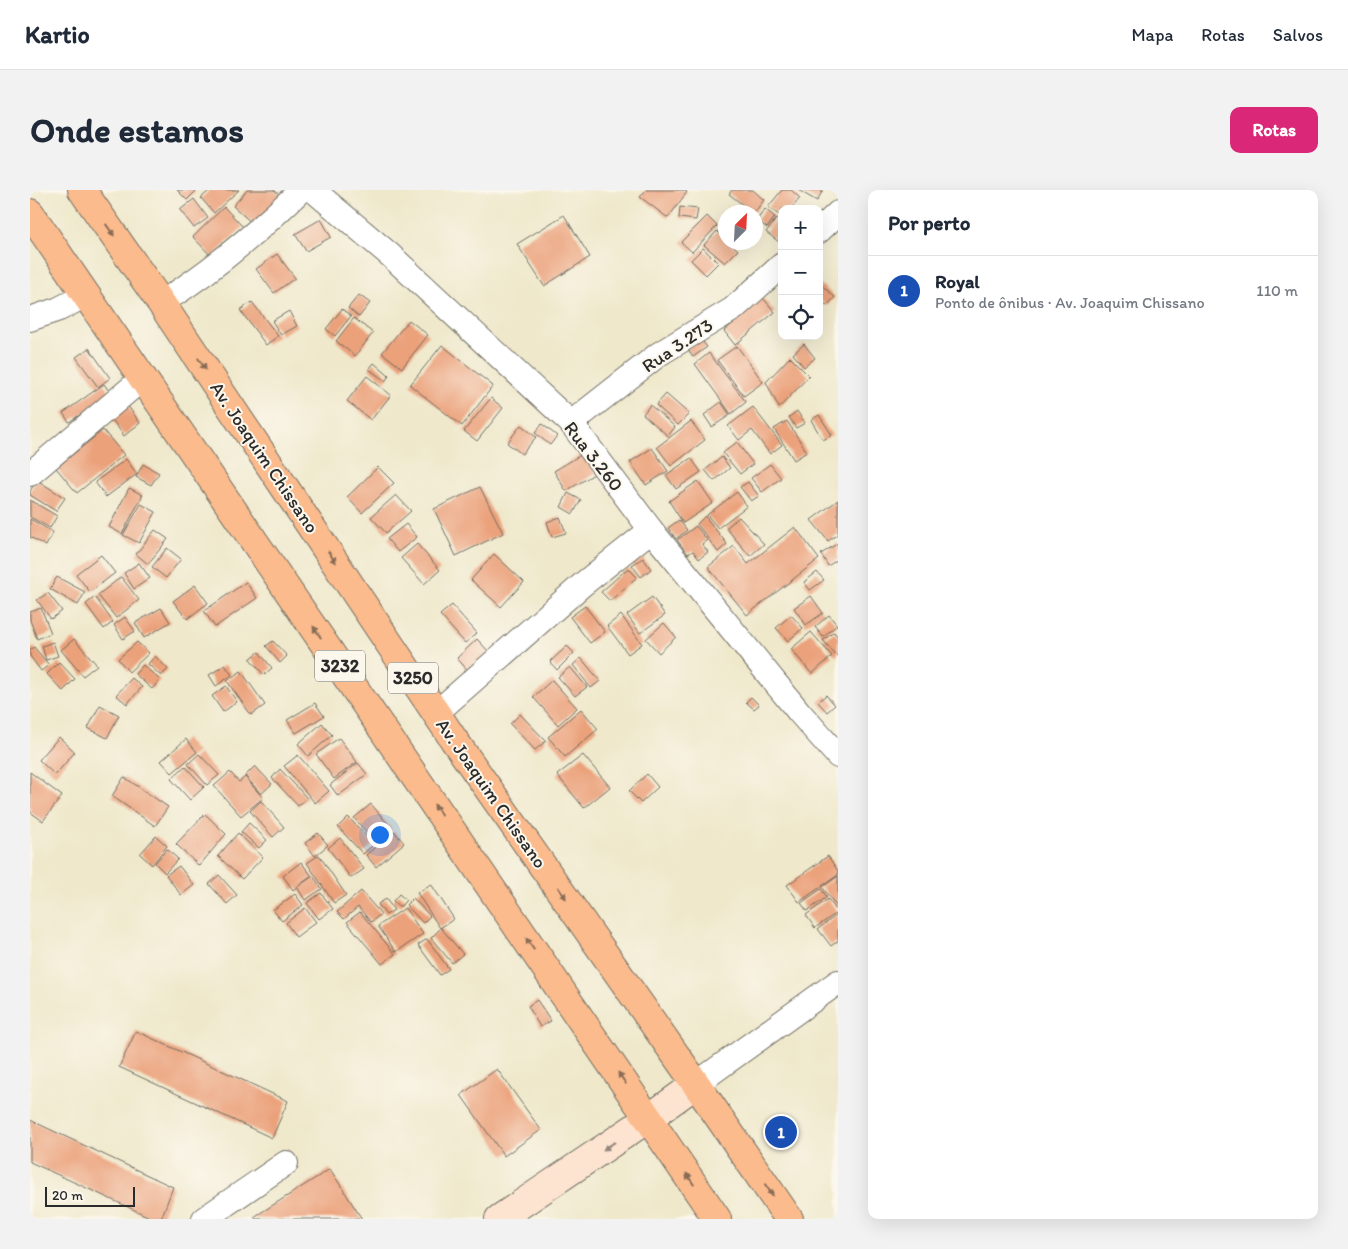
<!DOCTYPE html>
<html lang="pt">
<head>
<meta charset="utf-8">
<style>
  body { margin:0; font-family:Itim,sans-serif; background:#f2f2f3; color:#1f2937 }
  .controls { position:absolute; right:15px; top:15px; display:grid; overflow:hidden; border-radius:10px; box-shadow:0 5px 20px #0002 }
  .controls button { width:45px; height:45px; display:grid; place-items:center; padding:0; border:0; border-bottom:1px solid #e0e1e3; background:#fff; color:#1f2937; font:25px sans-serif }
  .compass { position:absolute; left:688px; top:15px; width:45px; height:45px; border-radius:50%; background:#fff; box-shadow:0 5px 20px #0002; rotate:24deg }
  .scale { position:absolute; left:15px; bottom:12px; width:90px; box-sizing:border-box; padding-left:5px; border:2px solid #2b2b2b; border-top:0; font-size:14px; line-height:18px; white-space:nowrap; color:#2b2b2b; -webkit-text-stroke:4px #fbf7ec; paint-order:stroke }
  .you { position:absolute; left:349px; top:644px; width:18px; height:18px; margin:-12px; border:4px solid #fff; border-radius:50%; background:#1a73e8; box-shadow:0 0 0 8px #1a73e833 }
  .badge { display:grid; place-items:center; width:32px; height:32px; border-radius:50%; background:#db2777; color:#fff; font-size:16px; font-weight:700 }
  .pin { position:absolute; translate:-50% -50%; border:2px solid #fff; box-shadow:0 1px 5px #0006 }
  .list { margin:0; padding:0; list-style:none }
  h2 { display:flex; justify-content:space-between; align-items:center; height:65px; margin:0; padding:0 20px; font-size:21px }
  h2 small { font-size:16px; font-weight:400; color:#747a83 }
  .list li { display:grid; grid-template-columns:32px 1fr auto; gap:15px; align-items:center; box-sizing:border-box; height:70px; padding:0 20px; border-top:1px solid #e0e1e3 }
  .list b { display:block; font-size:19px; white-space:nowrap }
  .list p { margin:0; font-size:16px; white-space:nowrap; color:#747a83 }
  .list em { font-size:16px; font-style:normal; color:#747a83 }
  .icon { flex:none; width:28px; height:28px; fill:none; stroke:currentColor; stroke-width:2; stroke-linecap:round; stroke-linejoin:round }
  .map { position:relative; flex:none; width:808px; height:1029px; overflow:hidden; border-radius:10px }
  header { display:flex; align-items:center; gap:30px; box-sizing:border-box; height:70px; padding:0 25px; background:#fff; border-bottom:1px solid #e0e1e3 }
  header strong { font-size:24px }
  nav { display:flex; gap:28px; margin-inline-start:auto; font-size:18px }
  .intro { display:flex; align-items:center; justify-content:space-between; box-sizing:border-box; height:120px; padding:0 30px }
  h1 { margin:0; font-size:35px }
  .button { padding:12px 22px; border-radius:10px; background:#db2777; color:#fff; font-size:18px; font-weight:700 }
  main { display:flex; gap:30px; padding:0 30px }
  aside { flex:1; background:#fff; border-radius:10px; box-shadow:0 5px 20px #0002 }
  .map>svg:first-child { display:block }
  .building { fill:#eba17a }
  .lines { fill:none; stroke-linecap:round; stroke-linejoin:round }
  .street-casing { stroke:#706d63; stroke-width:26 }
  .secondary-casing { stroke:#706d63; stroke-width:30 }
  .primary-casing { stroke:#706d63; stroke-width:30 }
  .street { stroke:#fff; stroke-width:24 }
  .secondary { stroke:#fde4d1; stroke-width:28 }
  .primary { stroke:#fbbb8c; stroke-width:28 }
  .oneway { fill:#896c57 }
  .oneway2 { fill:#94887e }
  .labels { text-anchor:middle; stroke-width:4; stroke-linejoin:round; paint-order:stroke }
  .shield { fill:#fbf7ec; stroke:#696865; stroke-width:1 }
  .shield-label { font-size:18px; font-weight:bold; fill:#2b2b2b }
  .street-label { font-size:19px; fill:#2b2b2b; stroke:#fbf7ec }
</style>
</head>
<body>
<header>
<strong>Kartio</strong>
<nav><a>Mapa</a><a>Rotas</a><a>Salvos</a></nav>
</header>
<div class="intro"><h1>Onde estamos</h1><a class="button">Rotas</a></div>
<main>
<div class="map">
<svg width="808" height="1029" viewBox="0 0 808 1029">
  <rect width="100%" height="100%" fill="#fbf7ec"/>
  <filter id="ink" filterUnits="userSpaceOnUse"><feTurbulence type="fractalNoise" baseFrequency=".02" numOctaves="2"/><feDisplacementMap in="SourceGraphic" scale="10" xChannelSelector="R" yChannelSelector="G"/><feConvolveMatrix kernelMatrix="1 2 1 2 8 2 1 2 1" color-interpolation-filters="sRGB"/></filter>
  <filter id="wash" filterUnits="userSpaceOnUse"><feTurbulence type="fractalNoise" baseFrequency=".0096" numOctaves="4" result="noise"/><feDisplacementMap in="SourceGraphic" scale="20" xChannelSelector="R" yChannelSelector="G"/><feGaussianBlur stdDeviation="1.12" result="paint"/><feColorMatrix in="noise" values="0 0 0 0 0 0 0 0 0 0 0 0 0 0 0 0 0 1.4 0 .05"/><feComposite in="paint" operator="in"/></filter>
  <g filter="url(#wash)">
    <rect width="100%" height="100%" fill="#efe8cb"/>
    <g id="blocks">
      <g class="building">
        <polygon points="147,0 167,0 157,10"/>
        <polygon points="180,0 209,0 184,23 171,8"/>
        <polygon points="217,0 244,0 251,6 225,36 203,16"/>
        <polygon points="616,0 653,0 657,2 638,28 610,7"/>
        <polygon points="702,0 723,0 734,10 725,22 722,22 699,4"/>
        <polygon points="752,0 761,0 770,8 761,19 752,19 752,27 738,17"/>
        <polygon points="768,0 793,0 787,11"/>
        <polygon points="164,9 178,28 164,38 150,20"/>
        <polygon points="194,17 213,37 182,67 163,47"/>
        <polygon points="650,17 668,19 666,30 649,28"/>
        <polygon points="735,19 745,27 737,38 727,30"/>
        <polygon points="534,25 560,67 514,96 487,54"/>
        <polygon points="677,26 687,36 662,62 651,52"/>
        <polygon points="747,28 752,32 752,48 749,52 736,42"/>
        <polygon points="291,29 301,47 276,61 265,44"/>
        <polygon points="687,41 696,49 696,52 699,52 708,60 695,73 674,55"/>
        <polygon points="673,58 688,73 676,85 661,70"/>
        <polygon points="247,64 265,88 244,103 226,79"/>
        <polygon points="789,93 805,107 797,116 789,109"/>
        <polygon points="329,105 340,113 329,127 318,118"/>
        <polygon points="733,108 745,122 705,155 694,141"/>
        <polygon points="222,112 248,146 236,155 210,120"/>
        <polygon points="312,119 321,126 305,146 296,139"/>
        <polygon points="259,121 267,136 251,145 242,131"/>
        <polygon points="324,128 343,143 325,166 306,151"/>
        <polygon points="379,130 398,145 372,178 352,163"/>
        <polygon points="670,148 677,157 663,167 657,158"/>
        <polygon points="774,154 785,168 774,177 763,164"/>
        <polygon points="412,155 463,196 432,236 380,195"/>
        <polygon points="707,156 733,192 714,206 687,170"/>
        <polygon points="59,158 80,188 68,197 46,167"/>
        <polygon points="679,163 716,212 701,224 665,174"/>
        <polygon points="760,167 779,186 749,218 736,192"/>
        <polygon points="344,173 359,186 355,191 339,179"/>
        <polygon points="337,186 361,205 341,230 317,211"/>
        <polygon points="74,194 81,204 39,232 33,223"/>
        <polygon points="636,204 659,224 648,235 626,215"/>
        <polygon points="461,208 473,218 447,251 434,241"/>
        <polygon points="691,212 700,225 682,237 674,225"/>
        <polygon points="620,215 645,237 638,246 613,224"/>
        <polygon points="98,216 110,233 94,246 81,228"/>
        <polygon points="723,217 752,255 740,264 722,240 709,250 698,236"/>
        <polygon points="767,221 775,233 766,238 759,227"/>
        <polygon points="789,225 802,245 793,250 781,230"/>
        <polygon points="661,231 675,250 641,276 627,257"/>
        <polygon points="757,231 777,262 764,270 744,239"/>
        <polygon points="512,234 527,246 520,255 505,243"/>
        <polygon points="491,235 506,247 492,264 477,253"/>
        <polygon points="73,240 94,265 47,303 26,278"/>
        <polygon points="707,252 723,274 710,284 693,263"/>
        <polygon points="622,258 638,281 616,295 600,272"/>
        <polygon points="554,263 566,283 536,301 524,281"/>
        <polygon points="692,267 700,278 684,291 675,280"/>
        <polygon points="661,268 671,282 646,299 636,285"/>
        <polygon points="96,269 107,284 76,307 65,292"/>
        <polygon points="113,274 129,283 121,295 106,287"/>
        <polygon points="740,274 751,288 732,302 721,288"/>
        <polygon points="348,277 364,293 332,323 317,307"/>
        <polygon points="7,290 35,308 26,321 0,305 0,301"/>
        <polygon points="668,291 683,313 653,333 639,311"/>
        <polygon points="718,292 729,306 721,311 710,297"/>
        <polygon points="450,297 473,343 426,366 404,319"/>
        <polygon points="99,298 113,305 92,344 79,337"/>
        <polygon points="707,302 717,316 688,338 677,325"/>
        <polygon points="538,303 551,310 543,324 531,317"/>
        <polygon points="366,305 381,321 356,343 341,327"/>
        <polygon points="0,310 27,326 20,338 0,327"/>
        <polygon points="808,310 808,344 798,351 781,330"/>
        <polygon points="111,314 126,322 109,353 93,345"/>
        <polygon points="675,326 697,354 688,362 667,334"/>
        <polygon points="530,327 536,343 522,347 517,332"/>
        <polygon points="709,327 734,354 720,366 696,338"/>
        <polygon points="0,329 23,342 16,356 0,347"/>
        <polygon points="649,330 657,340 646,349 638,338"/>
        <polygon points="376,334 387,347 368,362 357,349"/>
        <polygon points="666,336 677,350 672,354 678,362 669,369 663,361 658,364 647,350"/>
        <polygon points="765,337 789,369 717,425 678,377 704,356 718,374"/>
        <polygon points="125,340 138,349 118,374 106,364"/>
        <polygon points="808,353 808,369 798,376 791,364"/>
        <polygon points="387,354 410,380 394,394 371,368"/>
        <polygon points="137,358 151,369 136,388 122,377"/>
        <polygon points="464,364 494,392 471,417 441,390"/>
        <polygon points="71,365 85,383 60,402 46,384"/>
        <polygon points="613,368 621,379 611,387 602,375"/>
        <polygon points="109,373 120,388 104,399 94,383"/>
        <polygon points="598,378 607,387 580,411 571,402"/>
        <polygon points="787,382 794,390 780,400 774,392"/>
        <polygon points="27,387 55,402 48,415 20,399"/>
        <polygon points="91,387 109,410 86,428 68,405"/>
        <polygon points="216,392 227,408 185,437 174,421"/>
        <polygon points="165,395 178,413 157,429 143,411"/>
        <polygon points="18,403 32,421 21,429 7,410"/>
        <polygon points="781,406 793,423 776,435 764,418"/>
        <polygon points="65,407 83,432 74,439 56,414"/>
        <polygon points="622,407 635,425 610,443 597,425"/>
        <polygon points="422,415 447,443 435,453 410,425"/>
        <polygon points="555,416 575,442 560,453 540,427"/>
        <polygon points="11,418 21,443 7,449 0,430 0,422"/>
        <polygon points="131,418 140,432 114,448 105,433"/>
        <polygon points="591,425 612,454 598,464 577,436"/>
        <polygon points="761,425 773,438 758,451 746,438"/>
        <polygon points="799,425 807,435 793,447 785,437"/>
        <polygon points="95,427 105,441 93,449 84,435"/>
        <polygon points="634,433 646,447 629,463 616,449"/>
        <polygon points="781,442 802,466 782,484 761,459"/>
        <polygon points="804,442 808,447 808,464 806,466 793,450"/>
        <polygon points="44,449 67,475 53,486 31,460"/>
        <polygon points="447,449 460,463 439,482 427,468"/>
        <polygon points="243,451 257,466 250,473 236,456"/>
        <polygon points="23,452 28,466 16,470 12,456"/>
        <polygon points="107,452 119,463 99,482 88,469"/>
        <polygon points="537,456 544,463 527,480 520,472"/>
        <polygon points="4,457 19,475 11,481 0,466 0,460"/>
        <polygon points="229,462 242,478 234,485 220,469"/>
        <polygon points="125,466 138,479 131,486 118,474"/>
        <polygon points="551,468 570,491 561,498 543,475"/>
        <polygon points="29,472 45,489 33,501 17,484"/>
        <polygon points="113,475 130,490 122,499 105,484"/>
        <polygon points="195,475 202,485 186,496 179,485"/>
        <polygon points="540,477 557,497 545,506 528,487"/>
        <polygon points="211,481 235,515 221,525 197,491"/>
        <polygon points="102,488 112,497 97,514 86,505"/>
        <polygon points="522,490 547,518 528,535 503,507"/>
        <polygon points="196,496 207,512 193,522 182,506"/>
        <polygon points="796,505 805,515 797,522 788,512"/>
        <polygon points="721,507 729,515 724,519 716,512"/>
        <polygon points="285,513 294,526 266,543 257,530"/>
        <polygon points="70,515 89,525 77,548 58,538"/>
        <polygon points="551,519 568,539 535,567 518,547"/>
        <polygon points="490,524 516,551 505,560 480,534"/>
        <polygon points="292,533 302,545 278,566 268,554"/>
        <polygon points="29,547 45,562 25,585 9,570"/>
        <polygon points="309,548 327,572 304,589 286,564"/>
        <polygon points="156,549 167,562 142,583 131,571"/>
        <polygon points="169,564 189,585 177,595 158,574"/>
        <polygon points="268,565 299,601 285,613 254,576"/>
        <polygon points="553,565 580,597 554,618 527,585"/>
        <polygon points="328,573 337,584 308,606 300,595"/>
        <polygon points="155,576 174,597 160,610 141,589"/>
        <polygon points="225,576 242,594 231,604 215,586"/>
        <polygon points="250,579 277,608 268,616 242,588"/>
        <polygon points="0,582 32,606 13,631 0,622"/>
        <polygon points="200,582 209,592 215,587 233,608 211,626 184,596"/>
        <polygon points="617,584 628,597 611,613 599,601"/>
        <polygon points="94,587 138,617 125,636 82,606"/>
        <polygon points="231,611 254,637 243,647 220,621"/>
        <polygon points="341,614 362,639 346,653 324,628"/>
        <polygon points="175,624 196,644 169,676 146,654"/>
        <polygon points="318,627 344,654 333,664 308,637"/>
        <polygon points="219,633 237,650 229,658 211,642"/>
        <polygon points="364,641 374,653 346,677 336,665"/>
        <polygon points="208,643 233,667 212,689 188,666"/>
        <polygon points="288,643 298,655 285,666 275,653"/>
        <polygon points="126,646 137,656 122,675 110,664"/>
        <polygon points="310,648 334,679 321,688 298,658"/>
        <polygon points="137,659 148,669 135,683 125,673"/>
        <polygon points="289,665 316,705 304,713 277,673"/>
        <polygon points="798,666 808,681 808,685 769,712 757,695"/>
        <polygon points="271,672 282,686 263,700 253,686"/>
        <polygon points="149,676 164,695 151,705 136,685"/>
        <polygon points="189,685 207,705 197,714 179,694"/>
        <polygon points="283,686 292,699 275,710 267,697"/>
        <polygon points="808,686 808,718 792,697"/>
        <polygon points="401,694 424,729 410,738 387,703"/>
        <polygon points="791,699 797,707 777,721 771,713"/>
        <polygon points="331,701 351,724 341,732 328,717 314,729 307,722"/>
        <polygon points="291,703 303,719 289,729 277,713"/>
        <polygon points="265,704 273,715 252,731 243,720"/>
        <polygon points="369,704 376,710 370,717 363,711"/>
        <polygon points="383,708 400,726 393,733 376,715"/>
        <polygon points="356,709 364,720 356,725 348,714"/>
        <polygon points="798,709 808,722 785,738 776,725"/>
        <polygon points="275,718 286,732 266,747 256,733"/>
        <polygon points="375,718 393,744 366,762 348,736"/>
        <polygon points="330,722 365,764 352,774 317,732"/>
        <polygon points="808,724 808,751 801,756 788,739"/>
        <polygon points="411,738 433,764 422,773 401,748"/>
        <polygon points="397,749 419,779 410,785 388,755"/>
        <polygon points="507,810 521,831 510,837 498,816"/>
        <polygon points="106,841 258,911 242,948 89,877"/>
        <polygon points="467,879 511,940 474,966 431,905"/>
        <polygon points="0,930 143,997 131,1029 124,1029 0,972"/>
        <polygon points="300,979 332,1029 226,1029 224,1027"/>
      </g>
    </g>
  </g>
  <g filter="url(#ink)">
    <use href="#blocks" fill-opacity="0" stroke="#706d63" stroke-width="1"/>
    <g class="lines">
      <defs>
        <g id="street">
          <polyline points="283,0 360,65 541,233 621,340 769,522 808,566"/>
          <polyline points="789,41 808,23"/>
          <path d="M131,113c51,-32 97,-71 140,-113"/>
          <polyline points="0,129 29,119 56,105"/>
          <polyline points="541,233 629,164 703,119 752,75"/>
          <polyline points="0,284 113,188"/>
          <polyline points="406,523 553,394 621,340"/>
          <polyline points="666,894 808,792"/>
          <polyline points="174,1029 256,973"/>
        </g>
        <polyline id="secondary" points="469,1029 619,928 666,894"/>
        <g id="primary">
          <polyline points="52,0 131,113 424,550 666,894 759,1029"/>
          <polyline points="0,23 687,1029"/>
        </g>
      </defs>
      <use href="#street" class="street-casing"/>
      <use href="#secondary" class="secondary-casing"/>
      <use href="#primary" class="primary-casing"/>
      <use href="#street" class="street"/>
      <use href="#secondary" class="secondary"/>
      <use href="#primary" class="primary"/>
    </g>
    <defs><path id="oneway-solid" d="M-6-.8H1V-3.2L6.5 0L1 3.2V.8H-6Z" transform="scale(1.25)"/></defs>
    <g class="oneway">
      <use href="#oneway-solid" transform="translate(80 40) rotate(55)"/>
      <use href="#oneway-solid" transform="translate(172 174) rotate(56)"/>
      <use href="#oneway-solid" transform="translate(302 367) rotate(56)"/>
      <use href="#oneway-solid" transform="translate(287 442) rotate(-124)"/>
      <use href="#oneway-solid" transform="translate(408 620) rotate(-124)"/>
      <use href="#oneway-solid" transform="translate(532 703) rotate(55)"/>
      <use href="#oneway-solid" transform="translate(500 754) rotate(-124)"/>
      <use href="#oneway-solid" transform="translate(592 888) rotate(-124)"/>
      <use href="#oneway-solid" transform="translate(660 989) rotate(-124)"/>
      <use href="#oneway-solid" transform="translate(739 1000) rotate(55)"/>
    </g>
    <use class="oneway2" href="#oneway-solid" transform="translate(579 956) rotate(146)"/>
  </g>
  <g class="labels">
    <g class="shield">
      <rect x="285" y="460.5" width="50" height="31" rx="4"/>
      <rect x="358" y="472.5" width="50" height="31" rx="4"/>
    </g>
    <g class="shield-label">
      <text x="310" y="482">3232</text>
      <text x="383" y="494">3250</text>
    </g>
    <g class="street-label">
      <text transform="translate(647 155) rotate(-34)" y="7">Rua 3.273</text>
      <text transform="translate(564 266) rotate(52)" y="7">Rua 3.260</text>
      <text transform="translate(235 267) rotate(56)" y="7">Av. Joaquim Chissano</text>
      <text transform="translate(462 603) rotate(55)" y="7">Av. Joaquim Chissano</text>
    </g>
  </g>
</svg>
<div class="controls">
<button>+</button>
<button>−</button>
<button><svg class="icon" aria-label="locate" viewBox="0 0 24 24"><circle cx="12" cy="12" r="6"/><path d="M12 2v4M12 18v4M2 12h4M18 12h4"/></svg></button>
</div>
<svg class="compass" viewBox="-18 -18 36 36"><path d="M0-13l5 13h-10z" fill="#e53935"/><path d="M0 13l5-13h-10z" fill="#747a83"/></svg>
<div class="scale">20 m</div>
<div class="you"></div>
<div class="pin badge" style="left:751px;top:942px;background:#1a4fb4">1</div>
</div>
<aside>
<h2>Por perto<small></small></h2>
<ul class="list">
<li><span class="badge" style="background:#1a4fb4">1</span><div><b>Royal</b><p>Ponto de ônibus · Av. Joaquim Chissano</p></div><em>110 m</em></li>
</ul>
</aside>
</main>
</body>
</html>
